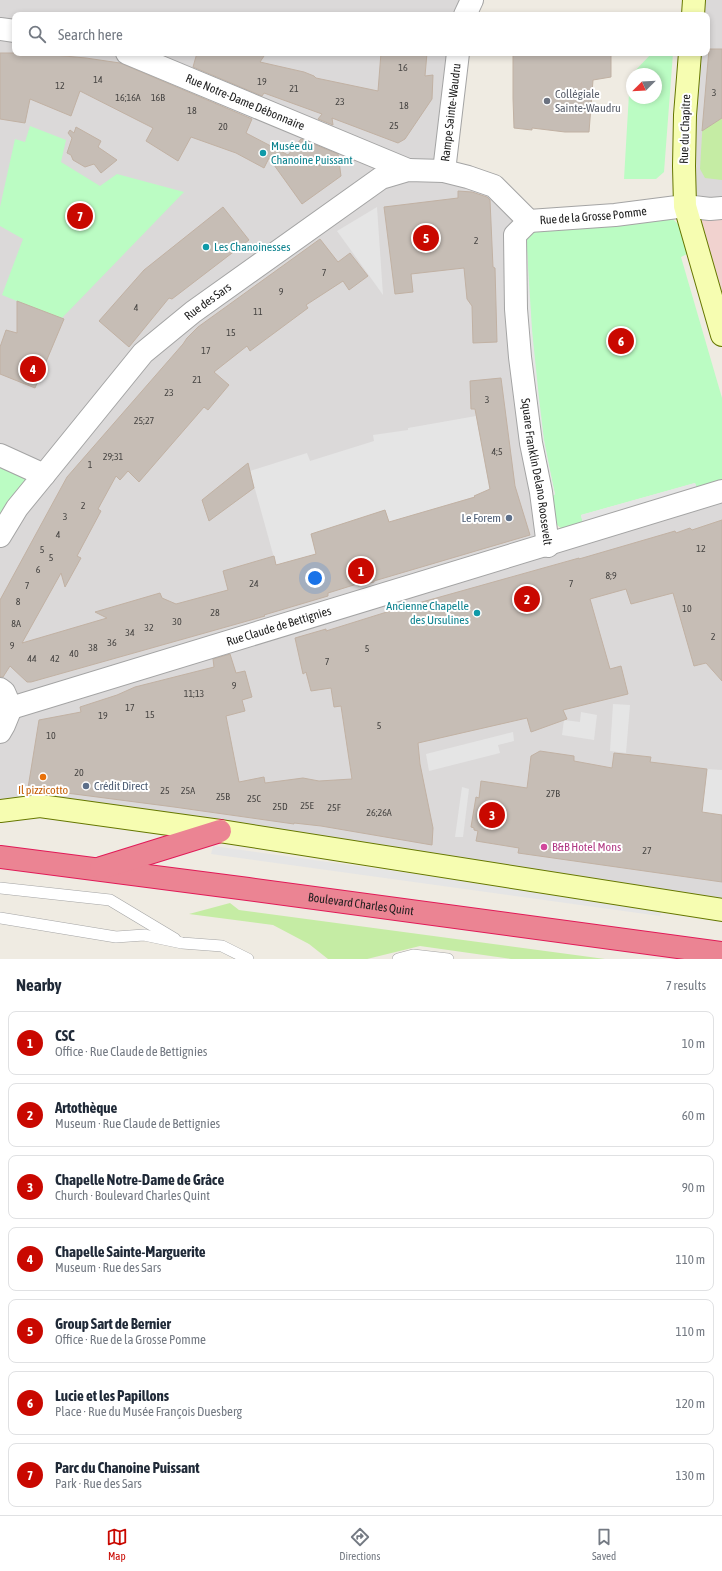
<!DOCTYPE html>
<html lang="en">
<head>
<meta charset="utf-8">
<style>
  body { margin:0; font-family:"Asap Condensed",sans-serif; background:#f6f6f7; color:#1f2937 }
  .compass { position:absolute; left:626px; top:68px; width:36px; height:36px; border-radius:50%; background:#fff; box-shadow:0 2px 6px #0003; rotate:246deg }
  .you { position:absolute; left:315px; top:578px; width:14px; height:14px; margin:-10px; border:3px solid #fff; border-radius:50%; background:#1a73e8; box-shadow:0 0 0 6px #1a73e833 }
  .badge { display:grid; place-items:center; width:26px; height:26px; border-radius:50%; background:#c90800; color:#fff; font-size:13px; font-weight:700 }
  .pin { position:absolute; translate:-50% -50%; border:2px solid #fff; box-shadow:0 1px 4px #0006 }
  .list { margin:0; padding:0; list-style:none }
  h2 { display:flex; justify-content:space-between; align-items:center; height:52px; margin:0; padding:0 16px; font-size:17px }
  h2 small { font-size:13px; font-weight:400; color:#747a83 }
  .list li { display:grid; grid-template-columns:26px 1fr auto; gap:12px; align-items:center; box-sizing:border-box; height:64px; margin:0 8px 8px; padding:0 8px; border:1px solid #e0e1e3; border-radius:8px }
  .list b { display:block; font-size:15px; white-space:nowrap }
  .list p { margin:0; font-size:13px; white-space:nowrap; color:#747a83 }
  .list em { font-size:13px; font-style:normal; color:#747a83 }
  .icon { flex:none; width:22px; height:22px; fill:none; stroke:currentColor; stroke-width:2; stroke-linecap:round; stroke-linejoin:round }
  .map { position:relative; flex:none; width:722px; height:959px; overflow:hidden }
  .search { position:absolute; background:#fff; box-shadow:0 2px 6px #0003; left:12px; right:12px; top:12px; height:44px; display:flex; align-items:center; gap:10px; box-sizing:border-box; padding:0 14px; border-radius:8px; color:#747a83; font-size:15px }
  .sheet { height:556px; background:#fff }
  nav { display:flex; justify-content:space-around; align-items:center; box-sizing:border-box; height:56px; border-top:1px solid #e0e1e3; background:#fff; font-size:11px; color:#747a83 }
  nav a { display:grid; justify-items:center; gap:2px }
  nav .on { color:#c90800 }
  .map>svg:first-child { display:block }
  .residential { fill:#dbd9d9 }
  .commercial { fill:#f1d2cf }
  .grass { fill:#c5eca4 }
  .park { fill:#bbfcc3 }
  .parking { fill:#e5e5e5 }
  .building { fill:#c6bdb5; stroke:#c1b1a3 }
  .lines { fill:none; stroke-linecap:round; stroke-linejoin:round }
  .lane-casing { stroke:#a4a4a4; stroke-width:12 }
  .street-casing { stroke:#a4a4a4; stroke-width:24 }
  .secondary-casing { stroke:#670; stroke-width:24 }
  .highway-casing { stroke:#e11a57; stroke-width:24 }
  .lane { stroke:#fff; stroke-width:11 }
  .street { stroke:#fff; stroke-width:22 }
  .secondary { stroke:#f6fdb1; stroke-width:22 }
  .highway { stroke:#eb8493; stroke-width:22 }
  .worship-dot { fill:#6b7280; stroke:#fff; stroke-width:1.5 }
  .culture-dot { fill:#0f9aa8; stroke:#fff; stroke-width:1.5 }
  .service-dot { fill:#5c6f8a; stroke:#fff; stroke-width:1.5 }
  .food-dot { fill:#e8710a; stroke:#fff; stroke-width:1.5 }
  .hotel-dot { fill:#d1479c; stroke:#fff; stroke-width:1.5 }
  .labels { text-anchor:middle; stroke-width:4; stroke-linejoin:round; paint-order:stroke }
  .number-label { font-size:10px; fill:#474543 }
  .worship-label { font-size:12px; fill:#5b616d; stroke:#fff; text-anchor:start }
  .street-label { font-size:12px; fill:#1d1d1d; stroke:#fff }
  .culture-label { font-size:12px; fill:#0d838f; stroke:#fff; text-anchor:start }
  .service-label { font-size:12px; fill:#4e5e75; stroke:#fff; text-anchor:end }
  .food-label { font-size:12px; fill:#c56008; stroke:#fff }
  .hotel-label { font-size:12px; fill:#b23c85; stroke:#fff; text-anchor:start }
</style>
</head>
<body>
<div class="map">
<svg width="722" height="959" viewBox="0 0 722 959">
  <rect width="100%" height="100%" fill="#efebe2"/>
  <g class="residential">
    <polygon points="0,0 472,0 465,15 15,15 15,53 458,53 444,171 468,177 529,221 548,545 722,491 722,910 0,808"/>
    <polygon points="694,0 722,0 722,208 685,206 690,53 707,53 707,15 693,15"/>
  </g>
  <polygon class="commercial" points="685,206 722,208 722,335"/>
  <g class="grass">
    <polygon points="703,118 711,125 722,118 722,180 705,178 700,169"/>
    <polygon points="230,903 239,910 605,959 511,959 420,946 367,959 328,959 309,944 273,925 189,914"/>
  </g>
  <g class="park">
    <polygon points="652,53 673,53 664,172 656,179 624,179 630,76 632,74 632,98 656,98 656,74 632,74"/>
    <polygon points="30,126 66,140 61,162 100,186 117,174 184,192 61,319 2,295 23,239 0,226 0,207 15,139 25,142"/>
    <path d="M670,216l9,9 8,29 -6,3 41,141v90l-23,6 -4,-11 -114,32 3,13 -22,1 -7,-6 -7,-27 7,-2c-4,-18 -8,-35 -11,-53 -10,-63 -14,-128 -17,-191h-8l8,-18z"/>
    <polygon points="0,455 44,475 0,536"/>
  </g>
  <g class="parking">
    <polygon points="377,207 383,295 337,231"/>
    <polygon points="519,250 527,250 532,330 539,398 544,440 555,495 548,496 536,429"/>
    <polygon points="476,416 490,492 389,522 385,510 311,534 316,554 276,565 250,471 307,453 310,461 374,441 373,435 408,430 408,428"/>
    <polygon points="695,483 699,494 584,528 581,515"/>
    <polygon points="613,704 630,705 626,753 610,751"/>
    <polygon points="581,712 597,715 594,740 562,735 564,720 580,722"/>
    <polygon points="513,732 514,741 498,745 500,753 429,771 426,754"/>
    <polygon points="707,769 722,770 722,815 688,810 705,786"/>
    <polygon points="462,787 469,789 463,837 455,837"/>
    <polygon points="213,846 662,908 660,916 211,854"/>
  </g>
  <g class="building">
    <polygon points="709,49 722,49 722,118 702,131"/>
    <polygon points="0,53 32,53 86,58 120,63 252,119 246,133 288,155 301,139 338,154 341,176 302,204 269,158 264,168 236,153 191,137 178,161 146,141 153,128 80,91 71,116 30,99 25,123 0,119"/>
    <polygon points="197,53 266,53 260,62 304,72 314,76 316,78 378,91 381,53 427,53 425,76 433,75 432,99 405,139 398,143 332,118 333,125 318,119 322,114 264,93 262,96 193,67"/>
    <polygon points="513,53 611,53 611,77 593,80 589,132 565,132 532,128 532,130 514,128 513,98"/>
    <polygon points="76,127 101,141 98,147 117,160 101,173 94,164 85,167 73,160 71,155 67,153 72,138 68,133 70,130 74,133"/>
    <polygon points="458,191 472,192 487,197 490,200 493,267 495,268 497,342 473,343 472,306 467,299 464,268 411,274 413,292 395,294 384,207 458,198"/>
    <polygon points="223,207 249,240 172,299 169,298 129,347 99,321 144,270"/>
    <polygon points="320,239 338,262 350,253 368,276 349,290 343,281 306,305 308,308 250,351 247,346 214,372 229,385 208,410 204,407 139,482 128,471 120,480 116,476 98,509 101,511 77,556 81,558 65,587 61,573 22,643 107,618 95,612 160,593 162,598 176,604 228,590 223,571 274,556 276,565 316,554 311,534 385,510 389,522 475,497 474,496 490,489 475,409 471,409 470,381 501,378 515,486 530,535 374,581 374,582 358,586 357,584 328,593 328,596 264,615 265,616 31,682 27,682 10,666 3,677 0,677 0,600 67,477 183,344 187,338 198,327"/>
    <polygon points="17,301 64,319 35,388 0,374 0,347 6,330 17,333"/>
    <polygon points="248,463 254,488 209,521 202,500"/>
    <polygon points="722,520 722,681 706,663 694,666 673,593 631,604 626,589 590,599 610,669 621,666 628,694 563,710 567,719 531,732 527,718 418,743 420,764 433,828 432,845 321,826 294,823 294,824 174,807 28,788 39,720 81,712 80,707 117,695 135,687 214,667 213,659 230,654 236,673 245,671 252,697 242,700 245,711 226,716 239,782 264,777 265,783 303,778 319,781 352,779 341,706 334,707 331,688 311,691 306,672 303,674 295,638 326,629 326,631 390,611 579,558 579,559 675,531 676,533 690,528 692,530"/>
    <polygon points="540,751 574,756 574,761 612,768 614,753 651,757 650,762 707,769 702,812 722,815 722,882 518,853 519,848 476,841 478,831 474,830 474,828 471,827 476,797 479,798 481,781 527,788 531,756"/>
  </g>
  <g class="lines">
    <defs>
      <g id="lane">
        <polyline points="0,888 110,900 175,939"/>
        <polyline points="0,918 116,937 144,935 182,943 222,946 248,959"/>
        <polyline points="398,959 413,955 448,959"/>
      </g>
      <g id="street">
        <polyline points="465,15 472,0"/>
        <polyline points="0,29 15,31"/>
        <path id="s1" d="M127,53l281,117"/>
        <path id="s2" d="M444,171l14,-118"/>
        <path id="s3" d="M529,221l-14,14 1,74 4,48 11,86 10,49 7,54"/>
        <polyline points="0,455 44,475 17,508 0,536"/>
        <path id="s4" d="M44,475l99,-122 50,-41 188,-134 27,-8 36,1 24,6 26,9 35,35 86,-6 70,-9 25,3 12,-1"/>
        <polyline points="0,689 4,692 11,708 4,725 0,732"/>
        <path id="s5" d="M11,708l711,-217"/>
      </g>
      <g id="secondary">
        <polyline points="693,15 694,0"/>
        <polyline points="690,53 685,115 684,166 685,206 722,335"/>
        <polyline points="0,811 40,806 220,831 722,910"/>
      </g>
      <g id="highway">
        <path id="s6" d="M0,857l248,32 474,64"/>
        <polyline points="101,868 220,831"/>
      </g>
    </defs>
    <use href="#lane" class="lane-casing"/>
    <use href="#street" class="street-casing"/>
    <use href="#secondary" class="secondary-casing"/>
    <use href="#highway" class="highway-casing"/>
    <use href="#lane" class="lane"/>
    <use href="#street" class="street"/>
    <use href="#secondary" class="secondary"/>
    <use href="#highway" class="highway"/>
  </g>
  <circle class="worship-dot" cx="547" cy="101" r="4"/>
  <g class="culture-dot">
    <circle cx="263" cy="153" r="4"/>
    <circle cx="206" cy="247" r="4"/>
    <circle cx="477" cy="613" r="4"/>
  </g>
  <g class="service-dot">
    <circle cx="509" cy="518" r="4"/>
    <circle cx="86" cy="786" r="4"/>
  </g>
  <circle class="food-dot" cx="43" cy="777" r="4"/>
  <circle class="hotel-dot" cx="544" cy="847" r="4"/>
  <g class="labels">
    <g class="number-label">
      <text x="403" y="71">16</text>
      <text x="98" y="83">14</text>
      <text x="262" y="85">19</text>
      <text x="60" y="89">12</text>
      <text x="294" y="92">21</text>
      <text x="714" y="96">3</text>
      <text x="128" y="101">16;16A</text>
      <text x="158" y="101">16B</text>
      <text x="340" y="105">23</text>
      <text x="404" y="109">18</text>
      <text x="192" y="114">18</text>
      <text x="394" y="129">25</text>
      <text x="223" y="130">20</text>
      <text x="476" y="244">2</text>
      <text x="324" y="276">7</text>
      <text x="281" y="295">9</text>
      <text x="136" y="311">4</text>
      <text x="258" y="315">11</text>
      <text x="231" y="336">15</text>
      <text x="206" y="354">17</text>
      <text x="197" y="383">21</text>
      <text x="169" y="396">23</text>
      <text x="487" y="403">3</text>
      <text x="144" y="424">25;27</text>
      <text x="497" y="455">4;5</text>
      <text x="113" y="460">29;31</text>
      <text x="90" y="468">1</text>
      <text x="83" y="509">2</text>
      <text x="65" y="520">3</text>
      <text x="58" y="538">4</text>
      <text x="701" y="552">12</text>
      <text x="42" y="553">5</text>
      <text x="51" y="561">5</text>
      <text x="38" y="573">6</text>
      <text x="611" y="579">8;9</text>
      <text x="254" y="587">24</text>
      <text x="571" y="587">7</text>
      <text x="27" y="589">7</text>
      <text x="18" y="605">8</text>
      <text x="687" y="612">10</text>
      <text x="215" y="616">28</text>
      <text x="177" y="625">30</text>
      <text x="16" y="627">8A</text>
      <text x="149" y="631">32</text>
      <text x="130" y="636">34</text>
      <text x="713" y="640">2</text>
      <text x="112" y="646">36</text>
      <text x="12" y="649">9</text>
      <text x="93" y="651">38</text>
      <text x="367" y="652">5</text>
      <text x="74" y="657">40</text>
      <text x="32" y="662">44</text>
      <text x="55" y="662">42</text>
      <text x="327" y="665">7</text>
      <text x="234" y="689">9</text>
      <text x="194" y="697">11;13</text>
      <text x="130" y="711">17</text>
      <text x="150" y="718">15</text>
      <text x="103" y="719">19</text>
      <text x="379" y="729">5</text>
      <text x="51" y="739">10</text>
      <text x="79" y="776">20</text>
      <text x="165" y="794">25</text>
      <text x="188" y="794">25A</text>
      <text x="553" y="797">27B</text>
      <text x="223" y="800">25B</text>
      <text x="254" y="802">25C</text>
      <text x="307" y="809">25E</text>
      <text x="280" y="810">25D</text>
      <text x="334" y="811">25F</text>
      <text x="379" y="816">26;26A</text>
      <text x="647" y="854">27</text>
    </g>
    <g class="worship-label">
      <text x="555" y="98">Collégiale<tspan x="555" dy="14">Sainte-Waudru</tspan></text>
    </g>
    <g class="street-label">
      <text dy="4" stroke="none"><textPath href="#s1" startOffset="128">Rue Notre-Dame Débonnaire</textPath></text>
      <text dy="4" stroke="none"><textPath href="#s2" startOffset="59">Rampe Sainte-Waudru</textPath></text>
      <text transform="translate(685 129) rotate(-88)" y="4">Rue du Chapitre</text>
      <text dy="4" stroke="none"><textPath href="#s4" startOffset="683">Rue de la Grosse Pomme</textPath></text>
      <text dy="4" stroke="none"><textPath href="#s4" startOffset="240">Rue des Sars</textPath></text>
      <text dy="4" stroke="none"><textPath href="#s3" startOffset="258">Square Franklin Delano Roosevelt</textPath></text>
      <text dy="4" stroke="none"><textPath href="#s5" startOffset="280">Rue Claude de Bettignies</textPath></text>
      <text dy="4" stroke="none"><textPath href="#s6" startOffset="364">Boulevard Charles Quint</textPath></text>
    </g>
    <g class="culture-label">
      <text x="271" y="150">Musée du<tspan x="271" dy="14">Chanoine Puissant</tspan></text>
      <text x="214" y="251">Les Chanoinesses</text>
      <text x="469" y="610" text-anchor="end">Ancienne Chapelle<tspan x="469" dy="14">des Ursulines</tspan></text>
    </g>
    <g class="service-label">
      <text x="501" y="522">Le Forem</text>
      <text x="94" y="790" text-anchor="start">Crédit Direct</text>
    </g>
    <g class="food-label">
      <text x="43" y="794">Il pizzicotto</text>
    </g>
    <g class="hotel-label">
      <text x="552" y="851">B&amp;B Hotel Mons</text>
    </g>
  </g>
</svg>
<svg class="compass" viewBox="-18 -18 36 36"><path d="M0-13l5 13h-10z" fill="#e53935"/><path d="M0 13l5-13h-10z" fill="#747a83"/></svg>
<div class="you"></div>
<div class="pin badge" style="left:361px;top:571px">1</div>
<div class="pin badge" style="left:527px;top:599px">2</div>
<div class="pin badge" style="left:492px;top:815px">3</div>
<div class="pin badge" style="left:33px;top:369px">4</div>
<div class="pin badge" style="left:426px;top:238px">5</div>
<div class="pin badge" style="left:621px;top:341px">6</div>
<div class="pin badge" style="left:80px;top:216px">7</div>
<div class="search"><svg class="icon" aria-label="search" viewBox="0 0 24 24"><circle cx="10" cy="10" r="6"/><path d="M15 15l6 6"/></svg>Search here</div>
</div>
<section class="sheet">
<h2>Nearby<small>7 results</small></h2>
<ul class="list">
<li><span class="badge">1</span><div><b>CSC</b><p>Office · Rue Claude de Bettignies</p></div><em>10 m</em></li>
<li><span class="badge">2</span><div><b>Artothèque</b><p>Museum · Rue Claude de Bettignies</p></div><em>60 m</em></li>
<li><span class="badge">3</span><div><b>Chapelle Notre-Dame de Grâce</b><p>Church · Boulevard Charles Quint</p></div><em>90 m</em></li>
<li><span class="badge">4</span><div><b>Chapelle Sainte-Marguerite</b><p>Museum · Rue des Sars</p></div><em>110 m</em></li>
<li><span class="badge">5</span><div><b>Group Sart de Bernier</b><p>Office · Rue de la Grosse Pomme</p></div><em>110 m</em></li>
<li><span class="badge">6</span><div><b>Lucie et les Papillons</b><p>Place · Rue du Musée François Duesberg</p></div><em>120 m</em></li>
<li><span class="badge">7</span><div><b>Parc du Chanoine Puissant</b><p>Park · Rue des Sars</p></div><em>130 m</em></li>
</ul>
</section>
<nav>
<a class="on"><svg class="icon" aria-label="map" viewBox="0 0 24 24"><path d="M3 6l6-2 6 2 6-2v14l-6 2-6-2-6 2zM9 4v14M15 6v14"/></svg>Map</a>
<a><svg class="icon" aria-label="directions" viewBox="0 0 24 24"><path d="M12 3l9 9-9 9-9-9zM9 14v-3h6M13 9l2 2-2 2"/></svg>Directions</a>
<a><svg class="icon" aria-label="saved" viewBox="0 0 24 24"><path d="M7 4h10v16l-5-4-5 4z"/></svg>Saved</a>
</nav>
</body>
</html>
